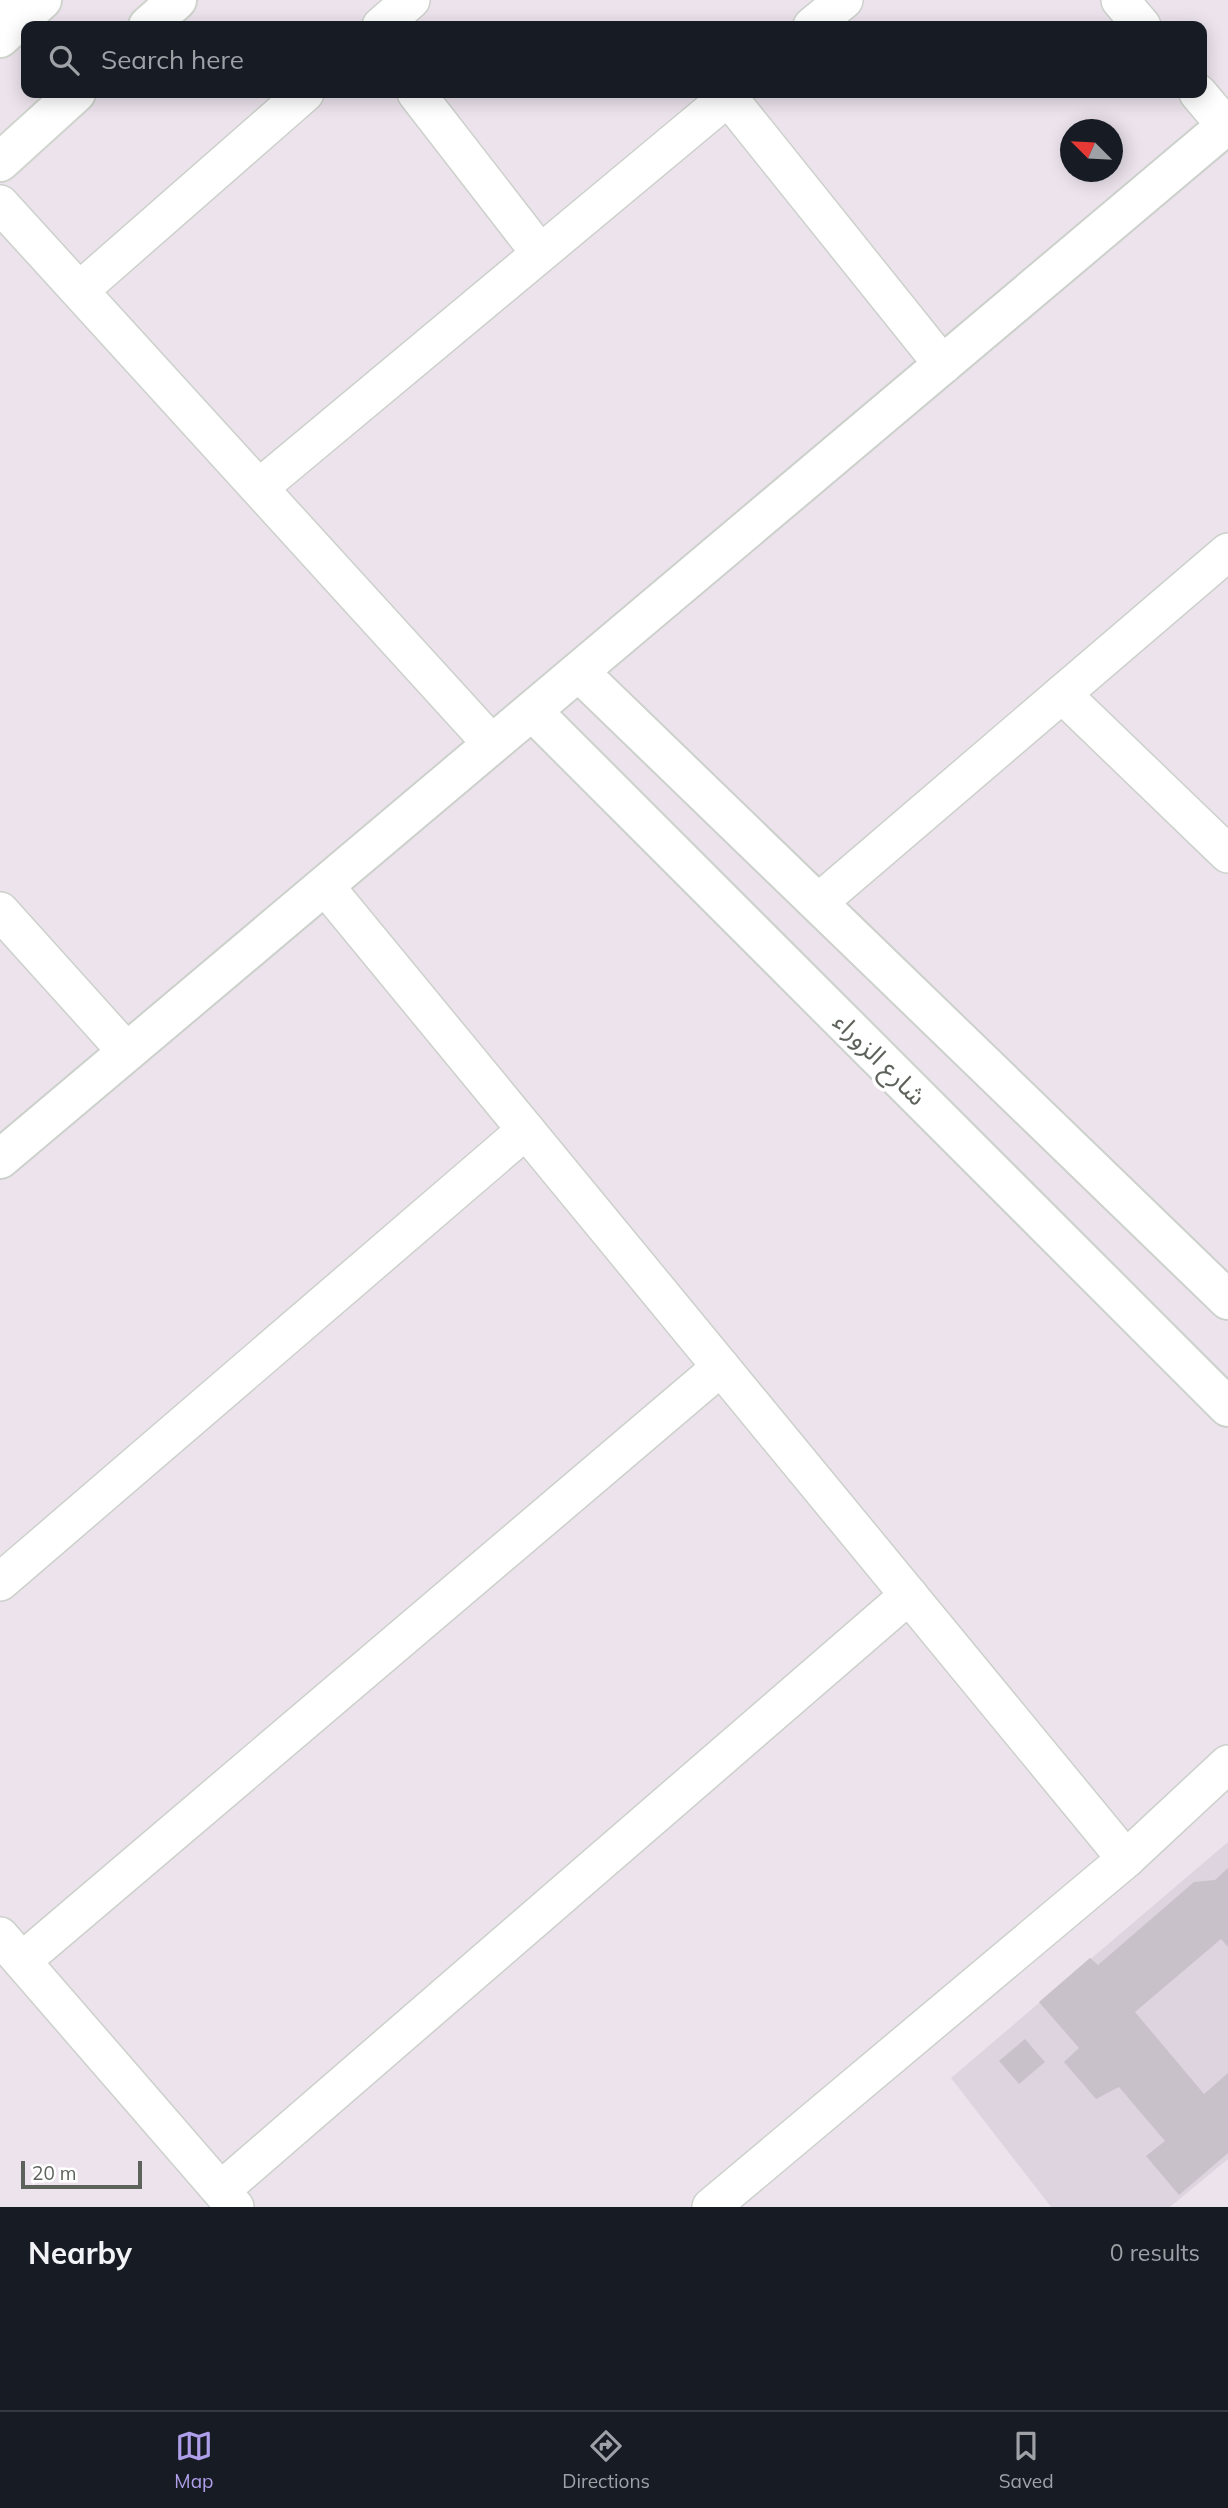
<!DOCTYPE html>
<html lang="en">
<head>
<meta charset="utf-8">
<style>
  body { margin:0; font-family:Mulish,"Noto Sans Arabic",sans-serif; background:#20242c; color:#f1f3f6 }
  .compass { position:absolute; left:1060px; top:119px; width:63px; height:63px; border-radius:50%; background:#171b24; box-shadow:0 4px 18px #0003; rotate:294deg }
  .scale { position:absolute; left:21px; bottom:18px; width:121px; box-sizing:border-box; padding-left:7px; border:4px solid #5d625b; border-top:0; font-size:19px; line-height:24px; white-space:nowrap; color:#5d625b; -webkit-text-stroke:5px #fff; paint-order:stroke }
  .list { margin:0; padding:0; list-style:none }
  h2 { display:flex; justify-content:space-between; align-items:center; height:91px; margin:0; padding:0 28px; font-size:30px }
  h2 small { font-size:23px; font-weight:400; color:#9ea1a6 }
  .icon { flex:none; width:38px; height:38px; fill:none; stroke:currentColor; stroke-width:2; stroke-linecap:round; stroke-linejoin:round }
  .map { position:relative; flex:none; width:1228px; height:2207px; overflow:hidden }
  .search { position:absolute; background:#171b24; box-shadow:0 4px 18px #0003; left:21px; right:21px; top:21px; height:77px; display:flex; align-items:center; gap:18px; box-sizing:border-box; padding:0 24px; border-radius:14px; color:#9ea1a6; font-size:26px }
  .sheet { height:203px; background:#171b24 }
  nav { display:flex; justify-content:space-around; align-items:center; box-sizing:border-box; height:98px; border-top:2px solid #363941; background:#171b24; font-size:19px; color:#9ea1a6 }
  nav a { display:grid; justify-items:center; gap:4px }
  nav .on { color:#af9feb }
  .map>svg:first-child { display:block }
  .education { fill:#ded4df }
  .building { fill:#c8c1ca }
  .lines { fill:none; stroke-linecap:round; stroke-linejoin:round }
  .minor-casing { stroke:#ccd1cb; stroke-width:40 }
  .tertiary-casing { stroke:#ccd1cb; stroke-width:42 }
  .secondary-casing { stroke:#cfd5cd; stroke-width:42 }
  .minor { stroke:#fff; stroke-width:37 }
  .tertiary { stroke:#fff; stroke-width:38 }
  .secondary { stroke:#fff; stroke-width:38 }
  .labels { text-anchor:middle; stroke-width:7; stroke-linejoin:round; paint-order:stroke }
  .street-label { font-size:26px; fill:#5d625b; stroke:#fff }
</style>
</head>
<body>
<div class="map">
<svg width="1228" height="2207" viewBox="0 0 1228 2207">
  <rect width="100%" height="100%" fill="#ece3ec"/>
  <polygon class="education" points="1228,1842 1228,2159 1170,2207 1051,2207 951,2078"/>
  <g class="building">
    <polygon points="1228,1868 1228,1947 1221,1939 1135,2012 1204,2094 1228,2073 1228,2153 1179,2195 1146,2156 1165,2141 1119,2087 1096,2099 1064,2062 1079,2048 1039,2002 1090,1958 1098,1965 1194,1882 1215,1880"/>
    <polygon points="1025,2039 1045,2062 1019,2084 999,2061"/>
  </g>
  <g class="lines">
    <defs>
      <g id="minor">
        <polyline points="6,0 21,19"/>
        <polyline points="1120,0 1142,26"/>
        <polyline points="381,26 411,0"/>
        <polyline points="812,26 844,0"/>
        <polyline points="416,93 540,253"/>
        <polyline points="1198,93 1226,126"/>
        <polyline points="728,97 943,365"/>
        <polyline points="0,204 492,744"/>
        <polyline points="80,290 305,93"/>
        <polyline points="260,487 733,93"/>
        <polyline points="1062,694 1228,854"/>
        <polyline points="325,886 1126,1859"/>
        <polyline points="819,902 1228,552"/>
        <polyline points="0,911 127,1052"/>
        <polyline points="0,1582 526,1130"/>
        <polyline points="0,1936 235,2207"/>
        <polyline points="22,1961 721,1367"/>
        <polyline points="221,2190 909,1595"/>
        <polyline points="711,2207 1126,1859 1228,1764"/>
      </g>
      <g id="tertiary">
        <polyline points="579,672 1228,1300"/>
        <polyline points="532,711 1228,1407"/>
        <polyline points="0,1159 1228,124"/>
      </g>
      <g id="secondary">
        <polyline points="148,26 177,0"/>
        <polyline points="0,38 42,0"/>
        <polyline points="0,162 76,93"/>
      </g>
    </defs>
    <use href="#minor" class="minor-casing"/>
    <use href="#tertiary" class="tertiary-casing"/>
    <use href="#secondary" class="secondary-casing"/>
    <use href="#minor" class="minor"/>
    <use href="#tertiary" class="tertiary"/>
    <use href="#secondary" class="secondary"/>
  </g>
  <g class="labels">
    <g class="street-label">
      <text transform="translate(880 1059) rotate(45)" y="9">شارع الزوراء</text>
    </g>
  </g>
</svg>
<svg class="compass" viewBox="-18 -18 36 36"><path d="M0-13l5 13h-10z" fill="#e53935"/><path d="M0 13l5-13h-10z" fill="#9ea1a6"/></svg>
<div class="scale">20 m</div>
<div class="search"><svg class="icon" aria-label="search" viewBox="0 0 24 24"><circle cx="10" cy="10" r="6"/><path d="M15 15l6 6"/></svg>Search here</div>
</div>
<section class="sheet">
<h2>Nearby<small>0 results</small></h2>
<ul class="list">
</ul>
</section>
<nav>
<a class="on"><svg class="icon" aria-label="map" viewBox="0 0 24 24"><path d="M3 6l6-2 6 2 6-2v14l-6 2-6-2-6 2zM9 4v14M15 6v14"/></svg>Map</a>
<a><svg class="icon" aria-label="directions" viewBox="0 0 24 24"><path d="M12 3l9 9-9 9-9-9zM9 14v-3h6M13 9l2 2-2 2"/></svg>Directions</a>
<a><svg class="icon" aria-label="saved" viewBox="0 0 24 24"><path d="M7 4h10v16l-5-4-5 4z"/></svg>Saved</a>
</nav>
</body>
</html>
